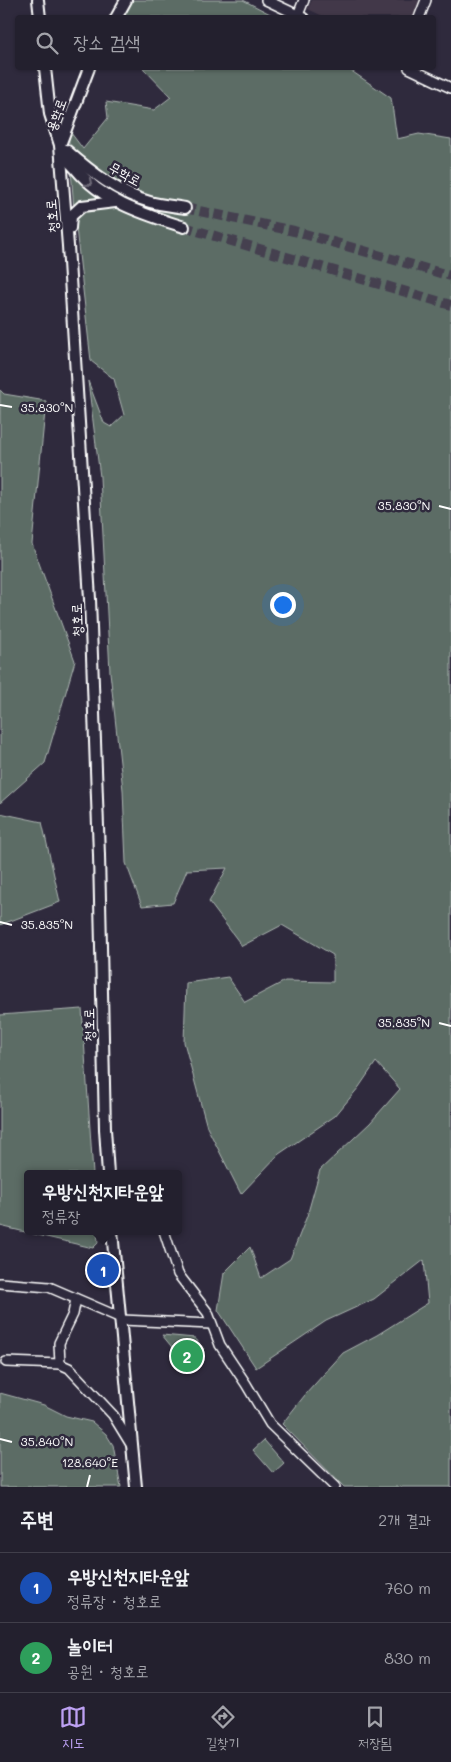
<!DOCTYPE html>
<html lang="ko">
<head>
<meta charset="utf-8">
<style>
  body { margin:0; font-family:Mali,"Poor Story",sans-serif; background:#2b2836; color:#f1f3f6 }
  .you { position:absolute; left:282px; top:604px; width:18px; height:18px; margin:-12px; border:4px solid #fff; border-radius:50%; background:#1a73e8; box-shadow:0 0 0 8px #1a73e833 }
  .badge { display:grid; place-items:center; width:32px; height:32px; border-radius:50%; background:#bca0f2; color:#fff; font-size:16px; font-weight:700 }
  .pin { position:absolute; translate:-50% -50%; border:2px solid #fff; box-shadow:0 1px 5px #0006 }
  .popup { position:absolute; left:24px; top:1170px; width:158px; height:65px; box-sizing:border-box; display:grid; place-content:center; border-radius:5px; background:#23202e; filter:drop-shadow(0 1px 4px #0005); font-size:16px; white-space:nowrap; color:#a3a3aa }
  .popup b { font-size:19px; color:#f1f3f6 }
  .popup::after { content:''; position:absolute; left:50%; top:100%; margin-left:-10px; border:10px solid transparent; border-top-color:#23202e }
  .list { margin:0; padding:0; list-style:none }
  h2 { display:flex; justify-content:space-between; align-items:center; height:65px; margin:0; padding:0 20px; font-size:21px }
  h2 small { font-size:16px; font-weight:400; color:#a3a3aa }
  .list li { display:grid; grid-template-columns:32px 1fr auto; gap:15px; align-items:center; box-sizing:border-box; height:70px; padding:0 20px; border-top:1px solid #403e4a }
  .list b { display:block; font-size:19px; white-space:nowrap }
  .list p { margin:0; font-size:16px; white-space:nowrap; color:#a3a3aa }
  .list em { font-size:16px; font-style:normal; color:#a3a3aa }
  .icon { flex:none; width:28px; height:28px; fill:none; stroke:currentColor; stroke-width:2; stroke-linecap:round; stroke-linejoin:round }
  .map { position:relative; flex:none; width:451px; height:1487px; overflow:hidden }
  .search { position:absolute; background:#23202e; box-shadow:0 1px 4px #0004; left:15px; right:15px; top:15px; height:55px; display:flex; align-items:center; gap:12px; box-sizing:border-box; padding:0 18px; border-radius:5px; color:#a3a3aa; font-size:19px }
  .sheet { height:205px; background:#23202e }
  nav { display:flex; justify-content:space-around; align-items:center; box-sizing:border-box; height:70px; border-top:1px solid #403e4a; background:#23202e; font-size:14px; color:#a3a3aa }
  nav a { display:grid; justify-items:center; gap:2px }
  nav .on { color:#bca0f2 }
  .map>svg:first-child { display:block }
  .built { fill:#433948 }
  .green { fill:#5b6c65; stroke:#adb6b2 }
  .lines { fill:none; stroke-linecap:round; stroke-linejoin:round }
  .major-tunnel { stroke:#443f50; stroke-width:10; stroke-dasharray:10 5; stroke-linecap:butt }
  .minor-casing { stroke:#fff; stroke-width:12 }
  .major-casing { stroke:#fff; stroke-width:14 }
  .minor { stroke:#2f2a3d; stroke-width:9 }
  .major { stroke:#2f2a3d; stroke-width:10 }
  .oneway { stroke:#6d6a77 }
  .ticks { fill:none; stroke:#fff; stroke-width:2 }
  .labels { text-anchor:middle; stroke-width:5; stroke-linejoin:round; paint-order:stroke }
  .street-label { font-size:14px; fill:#fff; stroke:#2f2a3d }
  .ticks-label { font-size:12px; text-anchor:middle; fill:#fff; stroke:#2f2a3d; stroke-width:5; stroke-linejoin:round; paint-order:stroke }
</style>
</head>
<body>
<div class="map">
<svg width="451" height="1487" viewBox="0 0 451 1487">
  <rect width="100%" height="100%" fill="#2f2a3d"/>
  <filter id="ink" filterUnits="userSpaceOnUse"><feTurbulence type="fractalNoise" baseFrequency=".02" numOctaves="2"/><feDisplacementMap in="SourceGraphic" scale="10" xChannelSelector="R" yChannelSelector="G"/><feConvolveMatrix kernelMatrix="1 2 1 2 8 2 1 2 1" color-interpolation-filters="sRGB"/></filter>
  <g filter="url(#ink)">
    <polygon class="built" points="312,0 421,0 413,17 325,17 308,9"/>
    <g class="green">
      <polygon points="133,0 243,0 276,17 123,17"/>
      <polygon points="143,68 347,68 391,98 397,139 419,134 451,139 451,1487 344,1487 282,1424 305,1395 343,1353 377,1335 428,1303 424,1260 374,1299 326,1321 256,1368 218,1310 224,1273 250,1247 261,1278 290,1259 307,1216 320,1170 370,1123 400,1089 376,1062 359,1087 335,1116 279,1154 241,1194 207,1127 184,1042 186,983 228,977 245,1002 285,981 333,982 333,955 282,925 242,946 209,902 227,868 187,870 173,903 142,906 126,863 123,790 110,672 100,477 88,381 104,423 111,427 124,415 114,379 91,361 74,210 68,129 83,149 108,118 106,102 154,110 171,97"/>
      <polygon points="0,390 4,394 46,401 32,544 75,661 45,763 0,803"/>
      <polygon points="0,813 42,822 60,902 0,925"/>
      <polygon points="82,1009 93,1174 28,1174 28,1231 97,1231 98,1243 93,1248 0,1226 0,1015"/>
      <polygon points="162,1335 195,1338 204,1349 185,1363"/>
      <polygon points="0,1393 44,1405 66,1416 92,1422 106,1434 113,1445 121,1487 0,1487"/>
      <polygon points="264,1440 284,1463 273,1473 253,1450"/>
    </g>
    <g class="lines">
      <g class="major-tunnel">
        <polyline points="185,208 294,231 451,276"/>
        <polyline points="184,227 451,305"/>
      </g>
      <defs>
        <g id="minor">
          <polyline points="266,0 304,18"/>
          <polyline points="298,15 304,0"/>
          <polyline points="419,18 426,0"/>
          <polyline points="409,68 451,88"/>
          <polyline points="164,1231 178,1274 208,1313 220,1345 246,1384 270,1424 335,1487"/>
          <polyline points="0,1283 49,1287 121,1318"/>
          <polyline points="122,1320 211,1324"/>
          <polyline points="6,1362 60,1364 69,1368 113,1415 132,1446"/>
          <polyline points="60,1364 59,1343 73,1314 76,1299"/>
        </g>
        <g id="major">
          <polyline points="38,0 40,18"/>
          <polyline points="116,18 126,0"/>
          <polyline points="45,68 50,114 60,145 68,246 90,599 99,855 105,1129 108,1174"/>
          <polyline points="60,145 89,68"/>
          <path d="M62,150c3,8 8,13 14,19 27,33 68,45 108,58"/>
          <path d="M66,150c24,21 53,44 84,52 11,3 23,4 35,6"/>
          <polyline points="70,228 71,216 82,206 115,202"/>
          <polyline points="112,1231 136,1487"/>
        </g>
      </defs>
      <use href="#minor" class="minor-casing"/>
      <use href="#major" class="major-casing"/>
      <use href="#minor" class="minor"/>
      <use href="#major" class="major"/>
    </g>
    <defs><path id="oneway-chevron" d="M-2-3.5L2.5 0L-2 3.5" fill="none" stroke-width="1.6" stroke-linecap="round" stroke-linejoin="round" transform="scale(1.25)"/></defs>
    <use class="oneway" href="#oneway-chevron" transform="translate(89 183) rotate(39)"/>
  </g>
  <path class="ticks" d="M0,405l12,2M439,506l12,3M0,922l12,3M439,1023l12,3M0,1439l12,3M87,1487l3,-12"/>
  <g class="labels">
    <g class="street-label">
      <text transform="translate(56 115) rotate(-70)" y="5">용학로</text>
      <text transform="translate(125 174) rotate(29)" y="5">무학로</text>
      <text transform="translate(52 216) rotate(-95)" y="5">청호로</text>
      <text transform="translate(77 620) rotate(-92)" y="5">청호로</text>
      <text transform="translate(89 1025) rotate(-91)" y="5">청호로</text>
    </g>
  </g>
  <g class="ticks-label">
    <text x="47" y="412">35.830°N</text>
    <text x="404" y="510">35.830°N</text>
    <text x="47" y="929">35.835°N</text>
    <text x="404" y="1027">35.835°N</text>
    <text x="47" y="1446">35.840°N</text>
    <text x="90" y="1467">128.640°E</text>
  </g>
</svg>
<div class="you"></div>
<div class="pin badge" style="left:103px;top:1270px;background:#1a4fb4">1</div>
<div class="popup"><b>우방신천지타운앞</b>정류장</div>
<div class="pin badge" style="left:187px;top:1356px;background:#2e9e5b">2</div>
<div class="search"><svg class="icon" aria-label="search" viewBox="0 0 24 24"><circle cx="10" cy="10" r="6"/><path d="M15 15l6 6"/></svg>장소 검색</div>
</div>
<section class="sheet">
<h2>주변<small>2개 결과</small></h2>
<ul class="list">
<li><span class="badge" style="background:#1a4fb4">1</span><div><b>우방신천지타운앞</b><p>정류장 · 청호로</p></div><em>760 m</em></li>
<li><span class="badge" style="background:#2e9e5b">2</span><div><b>놀이터</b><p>공원 · 청호로</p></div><em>830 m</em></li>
</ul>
</section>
<nav>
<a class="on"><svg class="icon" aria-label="map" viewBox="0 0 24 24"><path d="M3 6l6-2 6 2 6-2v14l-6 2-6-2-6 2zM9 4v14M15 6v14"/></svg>지도</a>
<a><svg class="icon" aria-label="directions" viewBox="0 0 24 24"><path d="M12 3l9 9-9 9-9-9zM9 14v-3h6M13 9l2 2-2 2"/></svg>길찾기</a>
<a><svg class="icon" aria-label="saved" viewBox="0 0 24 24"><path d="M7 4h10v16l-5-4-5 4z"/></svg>저장됨</a>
</nav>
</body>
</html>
